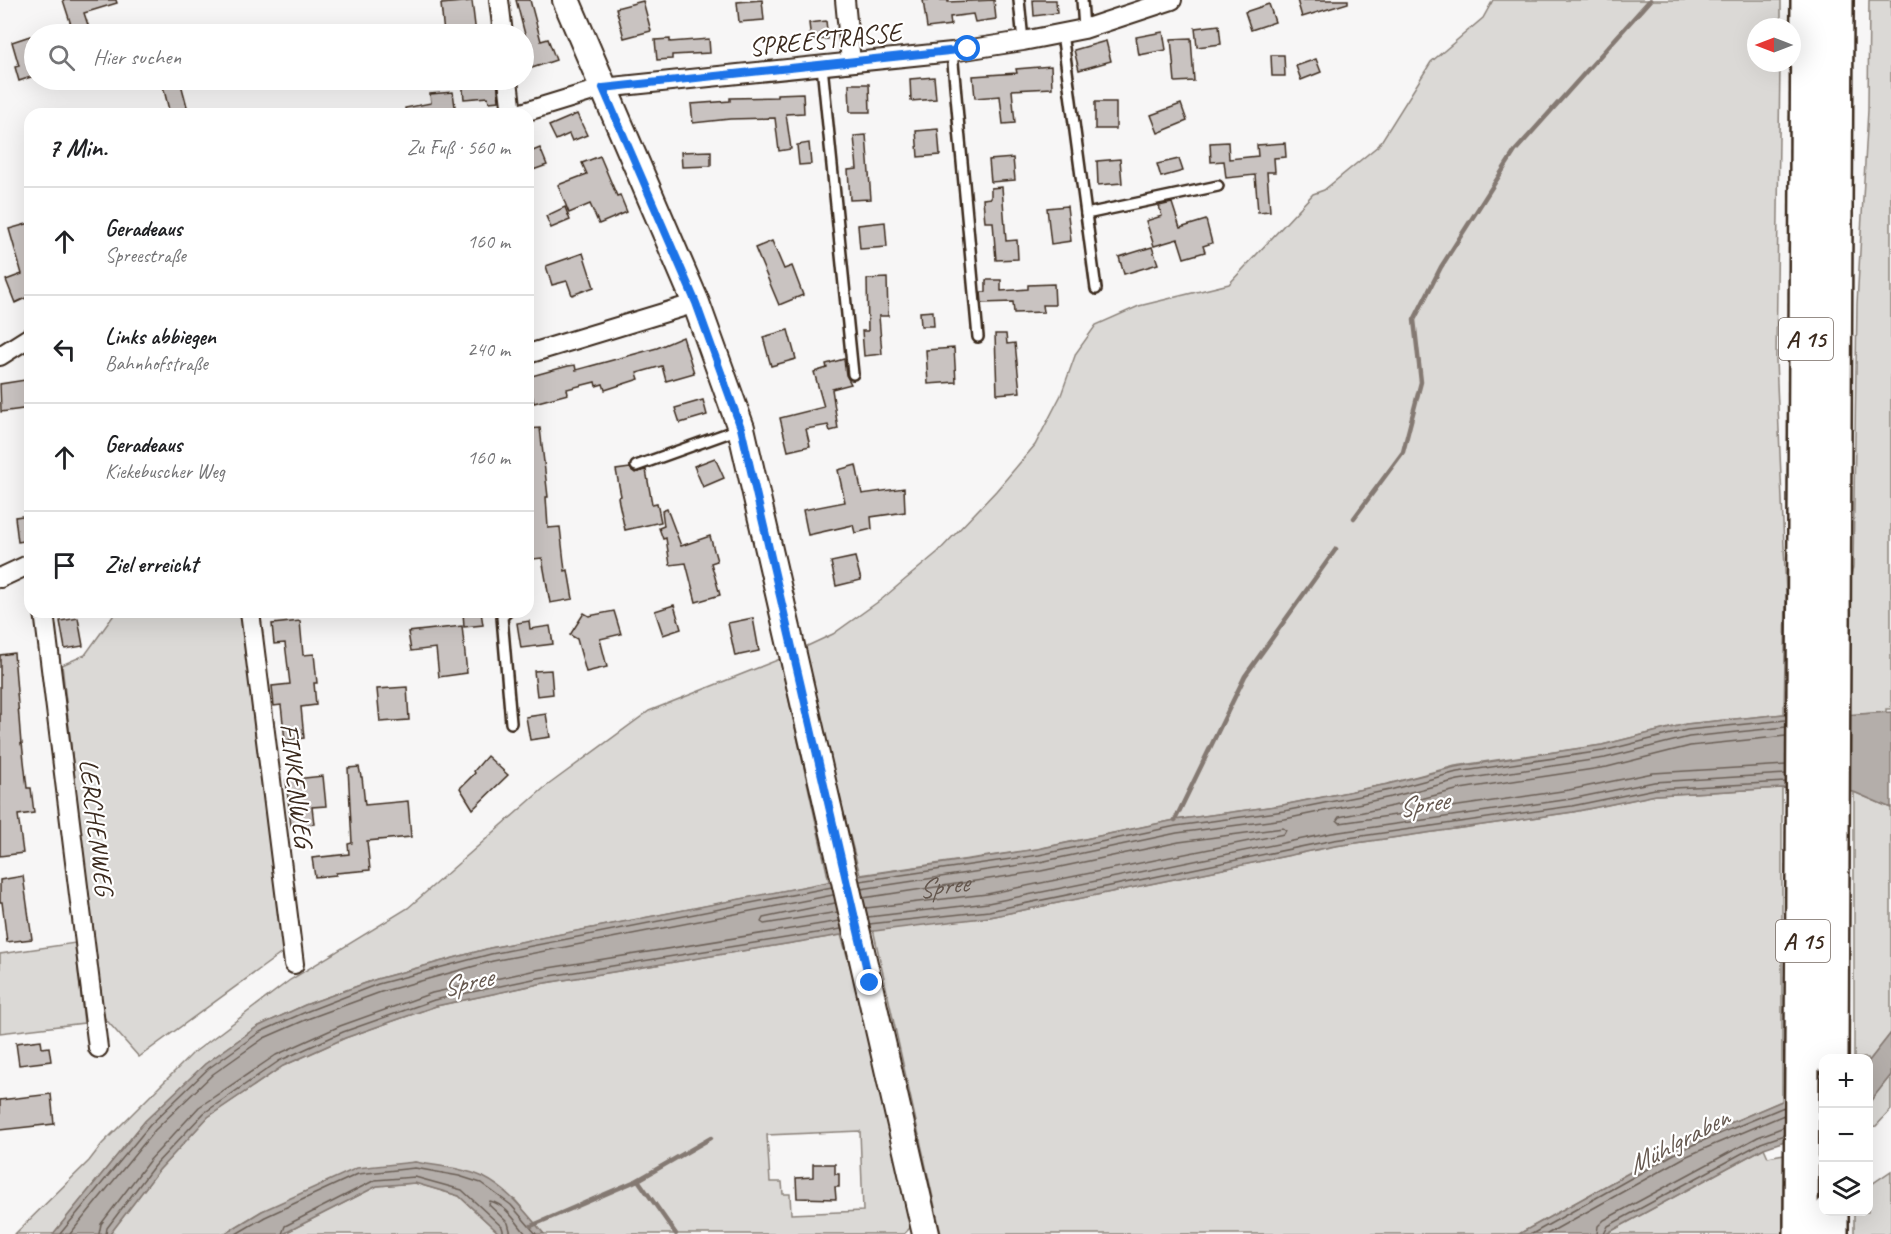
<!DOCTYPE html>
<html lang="de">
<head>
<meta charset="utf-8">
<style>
  body { margin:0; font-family:Caveat,sans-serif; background:#f6f6f6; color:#202124 }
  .controls { position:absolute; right:18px; bottom:18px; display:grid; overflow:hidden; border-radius:12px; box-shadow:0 6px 24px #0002 }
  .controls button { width:54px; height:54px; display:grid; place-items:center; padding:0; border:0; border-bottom:2px solid #e0e0e0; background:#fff; color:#202124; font:30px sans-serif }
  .compass { position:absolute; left:1747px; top:18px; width:54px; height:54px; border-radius:50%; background:#fff; box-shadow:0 6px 24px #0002; rotate:270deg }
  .stop { position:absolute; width:18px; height:18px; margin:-14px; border:4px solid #1a73e8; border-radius:50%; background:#fff }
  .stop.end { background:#1a73e8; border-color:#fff; box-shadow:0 2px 6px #0008 }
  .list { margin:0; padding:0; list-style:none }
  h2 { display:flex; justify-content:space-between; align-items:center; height:78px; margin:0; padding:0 24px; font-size:26px }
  h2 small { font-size:20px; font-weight:400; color:#757577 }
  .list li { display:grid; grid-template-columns:39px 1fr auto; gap:18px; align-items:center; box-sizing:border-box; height:108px; padding:0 24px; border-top:2px solid #e0e0e0 }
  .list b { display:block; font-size:22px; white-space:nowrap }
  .list p { margin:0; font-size:20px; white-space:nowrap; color:#757577 }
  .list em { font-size:20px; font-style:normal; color:#757577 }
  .icon { flex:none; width:33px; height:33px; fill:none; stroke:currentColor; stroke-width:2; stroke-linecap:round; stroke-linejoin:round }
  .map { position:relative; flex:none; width:1891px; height:1234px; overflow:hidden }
  .search { position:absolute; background:#fff; box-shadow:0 6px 24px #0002; left:24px; top:24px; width:510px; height:66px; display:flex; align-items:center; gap:15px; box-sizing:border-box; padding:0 21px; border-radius:33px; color:#757577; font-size:22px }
  .panel { position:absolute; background:#fff; box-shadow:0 6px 24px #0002; left:24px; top:108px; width:510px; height:510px; border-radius:18px }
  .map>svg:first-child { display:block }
  .green { fill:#dbd9d6; stroke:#8b827a; stroke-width:1.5; fill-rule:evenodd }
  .water { fill:#b4aeaa; stroke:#847972; stroke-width:1.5 }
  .pier { fill:#f7f6f6 }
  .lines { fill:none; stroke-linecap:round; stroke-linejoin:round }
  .shore { stroke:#6b5f56; stroke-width:1.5 }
  .stream { stroke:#847972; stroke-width:4.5 }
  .building { fill:#c9c3c1; stroke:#3b2a1e; stroke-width:1.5 }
  .lane-casing { stroke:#3b2a1e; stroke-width:14 }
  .street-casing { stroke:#3b2a1e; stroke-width:22 }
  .secondary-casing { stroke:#3b2a1e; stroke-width:30 }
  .highway-casing { stroke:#3b2a1e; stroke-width:38 }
  .lane { stroke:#fff; stroke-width:9 }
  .street { stroke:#fff; stroke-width:18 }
  .secondary { stroke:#fff; stroke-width:26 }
  .highway { stroke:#fff; stroke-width:33 }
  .route { stroke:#1a73e8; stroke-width:8 }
  .labels { text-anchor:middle; stroke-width:4.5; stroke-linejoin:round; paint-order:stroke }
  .shield { fill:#fff; stroke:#766a62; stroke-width:1.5 }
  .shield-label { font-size:24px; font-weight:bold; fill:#3b2a1e }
  .street-label { font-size:26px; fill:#3b2a1e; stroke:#fff }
  .water-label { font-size:27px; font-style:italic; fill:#65584f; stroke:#fff }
</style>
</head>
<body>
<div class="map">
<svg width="1891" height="1234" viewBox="0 0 1891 1234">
  <rect width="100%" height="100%" fill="#f7f6f6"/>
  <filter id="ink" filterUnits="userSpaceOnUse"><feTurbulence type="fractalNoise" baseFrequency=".0167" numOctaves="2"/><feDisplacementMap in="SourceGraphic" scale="12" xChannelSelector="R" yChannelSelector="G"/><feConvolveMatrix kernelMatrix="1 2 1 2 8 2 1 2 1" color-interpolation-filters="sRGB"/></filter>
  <g filter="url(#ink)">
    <g class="green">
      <polygon points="1493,0 1781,0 1781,27 1756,27 1756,63 1780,63 1776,360 1786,593 1784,714 1686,724 1602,745 1455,766 1388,784 1283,805 1175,820 1037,849 860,875 801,649 833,634 882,599 938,552 996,491 1035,445 1061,395 1076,353 1096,325 1139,306 1229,284 1313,194 1324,190 1379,145 1431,62 1483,18"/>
      <polygon points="1869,0 1891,0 1891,709 1886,709 1886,712 1846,715 1847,592 1853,567 1857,304 1868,110"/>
      <polygon points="116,612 244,612 286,950 139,1057 101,1014 62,665 85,655"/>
      <polygon points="780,659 829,882 490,948 377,979 305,1005 257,1027 205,1064 145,1121 53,1234 15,1234 89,1161 102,1144 192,1054 290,980 408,908 544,788 649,711"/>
      <polygon points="1782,788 1782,1101 1681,1144 1519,1234 941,1234 873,929 990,917 1335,846 1573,812 1656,795"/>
      <polygon points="1854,792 1891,808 1891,1033 1869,1061 1868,1058 1854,1058"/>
      <path d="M841,935l21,72 54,215 -12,12h-360l-29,-34 -100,-38 -153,49 -38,23h-114l49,-64 49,-53 75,-51 62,-28 91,-32 103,-22zM860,1131l3,80 -72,3 -1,-20h-7l-1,-12h-12l-3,-47z"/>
      <polygon points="75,943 84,1023 0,1033 0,954"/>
      <polygon points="1891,1075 1891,1110 1876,1126 1869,1127 1868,1103"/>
      <polygon points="1764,1148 1768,1157 1784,1154 1783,1234 1606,1234"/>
      <polygon points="1891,1171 1891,1234 1854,1234 1854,1212 1868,1212 1869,1186"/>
      <polygon points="415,1183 459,1196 500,1234 283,1234 377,1186"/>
    </g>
    <g class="water">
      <polygon points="1891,712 1891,808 1854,792 1782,788 1656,795 1573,812 1335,846 990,917 841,935 539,984 436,1006 345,1038 283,1066 208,1117 159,1170 110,1234 53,1234 145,1121 205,1064 257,1027 305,1005 377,979 490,948 858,876 1038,849 1175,820 1283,805 1388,784 1455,767 1602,745 1686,724 1784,714 1846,715"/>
      <polygon points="1891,1033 1891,1075 1869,1103 1869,1061"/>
      <polygon points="1823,1088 1823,1128 1764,1148 1606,1234 1519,1234 1681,1144 1782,1101"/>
      <path d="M415,1162c22,4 48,6 68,15 25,12 43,36 61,57h-44l-41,-38 -44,-13 -38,3 -94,48h-59l38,-23 95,-43z"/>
    </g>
    <polygon class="pier" points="1824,1085 1824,1131 1783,1145 1782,1098"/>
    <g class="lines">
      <g class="shore">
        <polyline points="1786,765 1653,773 1569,790 1340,823 1337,820 1339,817 1393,806 1460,789 1607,767 1690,746 1786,736"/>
        <polyline points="860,881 1039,855 1176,826 1284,811 1390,790 1457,772 1603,751 1687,730 1786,720"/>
        <polyline points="861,889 1040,862 1177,833 1285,819 1391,797 1458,780 1605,758 1689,737 1786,727"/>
        <path id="s1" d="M863,898l178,-27 138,-29 104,-14 3,2 -2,4 -297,60 -121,14"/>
        <polyline points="835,903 763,918 761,922 764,924 838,912"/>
        <polyline points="868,917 988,903 1332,833 1571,799 1654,782 1786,774"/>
        <polyline points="869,924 989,911 1334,840 1572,806 1655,789 1786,782"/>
        <polyline points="60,1234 150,1125 209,1068 260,1032 308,1011 378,984 491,954 832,887"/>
        <polyline points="70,1234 155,1130 213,1074 264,1038 310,1018 381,992 493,961 833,895"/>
        <polyline points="99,1234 101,1224 149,1161 199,1107 276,1055 340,1026 432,993 536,970 840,921"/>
        <polyline points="106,1234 107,1228 154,1166 204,1113 279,1061 343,1032 434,1000 538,978 841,929"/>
        <polyline points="236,1234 265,1217 358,1174 415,1168 459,1176 481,1183 511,1205 536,1234"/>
        <polyline points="282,1234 285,1226 375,1180 415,1177 462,1190 502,1227 504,1234"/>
        <path d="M511,1234l-3,-11 -19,-18 1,-4c15,3 26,21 36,33"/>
        <polyline points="1532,1234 1683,1149 1784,1107"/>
        <polyline points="1547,1234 1687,1156 1784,1115"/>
        <polyline points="1597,1234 1598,1226 1604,1220 1758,1137 1784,1127"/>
        <polyline points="1604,1234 1608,1226 1761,1143 1784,1135"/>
      </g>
      <g class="stream">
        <polyline points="1354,518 1403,452 1421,382 1414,320 1441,267 1515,151 1650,0"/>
        <polyline points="1175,820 1245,676 1336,549"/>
        <polyline points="638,1180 676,1234"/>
        <polyline points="531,1226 638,1180 711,1138"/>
      </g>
    </g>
    <g class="building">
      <polygon points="63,0 116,0 117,3 84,13 91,34 74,34"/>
      <polygon points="516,0 530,0 541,41 548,39 556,60 532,68 525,48 528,46"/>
      <polygon points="762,0 764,20 739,22 737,2"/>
      <polygon points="923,0 948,0 948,2 994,0 996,19 975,22 973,14 950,17 951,25 927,28"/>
      <polygon points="1033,0 1056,0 1057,13 1034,16"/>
      <polygon points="1297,0 1348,0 1348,3 1302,17"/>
      <polygon points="472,1 476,34 444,34 441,4"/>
      <polygon points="643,1 651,31 624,38 616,8"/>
      <polygon points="1269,4 1275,22 1251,30 1245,12"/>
      <polygon points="826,21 828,39 811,40 809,23"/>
      <polygon points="1219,25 1221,44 1197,47 1195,28"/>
      <polygon points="1163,32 1166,50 1139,55 1136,37"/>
      <polygon points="30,36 34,52 34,76 19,81 15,67 19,66 12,42"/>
      <polygon points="1191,38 1194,81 1175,82 1171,39"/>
      <polygon points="670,39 670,42 709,39 710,53 672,55 672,59 657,60 655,40"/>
      <polygon points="1106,41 1111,61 1079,70 1074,50"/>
      <polygon points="1271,55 1284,55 1285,76 1272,76"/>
      <polygon points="1316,59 1321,72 1301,80 1296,66"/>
      <polygon points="1051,66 1052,88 1012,90 1015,123 1003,124 1000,96 975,98 973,76 1017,73 1016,69"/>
      <polygon points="934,77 936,99 911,101 910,79"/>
      <polygon points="171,80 180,80 189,114 170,114 162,82"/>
      <polygon points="462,80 497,80 499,101 489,102 488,97 464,99"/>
      <polygon points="849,84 869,84 870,112 850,112"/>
      <polygon points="453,92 456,114 406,114 405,108 431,103 430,94"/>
      <polygon points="803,93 804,113 786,114 791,149 779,151 775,118 730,119 693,123 691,104 730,101 730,98 777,97 777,94"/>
      <rect x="1095" y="102" width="21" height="27"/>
      <polygon points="1181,104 1187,121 1158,133 1151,115"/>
      <polygon points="577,114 587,135 572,141 569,134 556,140 549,126"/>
      <polygon points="938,129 940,155 918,157 916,131"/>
      <polygon points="866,135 871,199 850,200 848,170 857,169 854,136"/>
      <polygon points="1228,142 1229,159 1258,156 1257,145 1285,143 1286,157 1274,158 1275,172 1267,172 1270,211 1258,212 1255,175 1226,178 1224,161 1211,162 1210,143"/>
      <polygon points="809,143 811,164 799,165 797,145"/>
      <polygon points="540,148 547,165 533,170 528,153"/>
      <polygon points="711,151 711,166 682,167 681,152"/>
      <polygon points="600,156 617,196 620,195 627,212 599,224 590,204 569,213 558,185 587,174 582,163"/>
      <polygon points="1013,158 1015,180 991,182 989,160"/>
      <polygon points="1120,159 1122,183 1098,185 1097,161"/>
      <polygon points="1179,159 1183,171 1161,177 1157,164"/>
      <polygon points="1002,187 1006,241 1017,240 1018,259 996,260 993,222 985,222 983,199 991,198 991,188"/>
      <polygon points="1172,203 1180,228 1206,220 1212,243 1203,246 1205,252 1184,258 1178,239 1154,246 1146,221 1162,216 1159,206"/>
      <polygon points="1067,206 1071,241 1051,244 1047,208"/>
      <polygon points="565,207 570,220 551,228 546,216"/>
      <polygon points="885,222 887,247 860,249 858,225"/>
      <polygon points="30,223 30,296 15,303 6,280 22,274 9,229"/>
      <polygon points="772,241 784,269 792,266 803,295 779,305 755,248"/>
      <polygon points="1152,247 1158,264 1124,274 1119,257"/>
      <polygon points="583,253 594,287 572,295 567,281 552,285 546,266"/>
      <polygon points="887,278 888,316 879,316 882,354 864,356 862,331 868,331 867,279"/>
      <polygon points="986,280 1001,280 1001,291 1028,289 1028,285 1054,284 1055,305 1043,305 1044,312 1014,313 1013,302 982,303 981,292 986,292"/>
      <polygon points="933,311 934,326 921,326 920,312"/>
      <polygon points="788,330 796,359 771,366 763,337"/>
      <polygon points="995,334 1006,334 1007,344 1015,343 1020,392 997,394"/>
      <polygon points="683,337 694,373 666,381 662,366 637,373 639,379 605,390 603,384 596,386 595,382 567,389 568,394 534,403 528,377 568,366 575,365 576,370 657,348"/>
      <polygon points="954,348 956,382 928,384 926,350"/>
      <polygon points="844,359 846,375 851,384 832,389 838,429 830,431 828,425 806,429 810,446 788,451 780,418 824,407 814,372 827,368 826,364"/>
      <polygon points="25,380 30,408 1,412 0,384"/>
      <polygon points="703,400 707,415 680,423 675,408"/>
      <polygon points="540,428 548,497 546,497 548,528 560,527 565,571 568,570 573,599 550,603 542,558 533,559 528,509 528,429"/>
      <polygon points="715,458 724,478 703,487 694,466"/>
      <polygon points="856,465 862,494 904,488 905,512 871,517 872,529 855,533 853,525 808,535 803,510 845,502 838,470"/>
      <polygon points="630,468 635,473 646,470 652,504 657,503 661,522 625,530 619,503 618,497 621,496 616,470"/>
      <polygon points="667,509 681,546 710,536 717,561 711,563 720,595 696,602 686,563 670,565 666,538 663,539 659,528 664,526 662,511"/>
      <polygon points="30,515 30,540 18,542 15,517"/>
      <polygon points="855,557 861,580 836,586 831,562"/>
      <polygon points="674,605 681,629 663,635 655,611"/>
      <polygon points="614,611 621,634 600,639 607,667 586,672 577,639 570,635 584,613 589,616"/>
      <polygon points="463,612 481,612 483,625 464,627"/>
      <polygon points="78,618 83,646 65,649 60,621"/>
      <polygon points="753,618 759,651 735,656 728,623"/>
      <polygon points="300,621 303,655 314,654 317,683 314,683 316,705 301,707 304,738 285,740 281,705 274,706 272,686 290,684 285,643 274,644 272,624"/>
      <polygon points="529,621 530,629 550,626 553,644 521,648 517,623"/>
      <polygon points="462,626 467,673 439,677 436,648 411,651 408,632"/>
      <polygon points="14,653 21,744 22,743 27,788 31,788 34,813 18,815 23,853 0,856 0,655"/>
      <polygon points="551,670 553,694 537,696 534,671"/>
      <polygon points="407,687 409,720 380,722 377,689"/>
      <polygon points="546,714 550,737 530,740 526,717"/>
      <polygon points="487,756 508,775 473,809 460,788 475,773 474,771"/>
      <polygon points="359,767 361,777 362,777 365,805 408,801 411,837 367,841 370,870 336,873 336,875 315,877 312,858 349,854 348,844 352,843 348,768"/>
      <polygon points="323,776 326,806 312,807 314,824 291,827 286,780"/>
      <polygon points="23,876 32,939 7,942 2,902 0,902 0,880"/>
      <polygon points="41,1040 42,1048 49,1047 51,1061 19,1065 16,1043"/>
      <polygon points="51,1094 54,1124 0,1130 0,1100"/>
      <polygon points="813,1164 835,1164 835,1174 839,1174 839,1187 835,1187 836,1199 797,1198 796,1178 813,1177"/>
    </g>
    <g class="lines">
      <defs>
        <g id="lane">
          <polyline points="1019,0 1023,41"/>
          <polyline points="1082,0 1084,29"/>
          <polyline points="1062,33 1096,289"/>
          <polyline points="952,52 978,337"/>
          <polyline points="822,66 853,374"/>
          <polyline points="1086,214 1218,186"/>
          <polyline points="636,466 739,429"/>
          <polyline points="507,612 502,617 511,723"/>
        </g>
        <g id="street">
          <polyline points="499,0 503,34"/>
          <polyline points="845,0 851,62"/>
          <polyline points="508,80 512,114"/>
          <polyline points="518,114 603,88 952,52 1023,41 1084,29 1172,0"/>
          <polyline points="528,354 696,303"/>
          <polyline points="0,356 30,337"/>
          <polyline points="0,578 30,564"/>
          <polyline points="44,612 98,1048"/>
          <polyline points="250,612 294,964"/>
        </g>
        <polyline id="secondary" points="566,0 696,303 741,428 926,1234"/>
        <g id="highway">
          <polyline points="1831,1058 1836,0"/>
          <polyline points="1801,1234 1808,0"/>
          <polyline points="1831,1234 1831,1212"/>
        </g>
      </defs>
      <use href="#lane" class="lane-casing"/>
      <use href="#street" class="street-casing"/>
      <use href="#secondary" class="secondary-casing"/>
      <use href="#highway" class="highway-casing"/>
      <use href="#lane" class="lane"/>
      <use href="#street" class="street"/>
      <use href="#secondary" class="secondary"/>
      <use href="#highway" class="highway"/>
    </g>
  </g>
  <g class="lines" filter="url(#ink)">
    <polyline class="route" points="870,983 741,428 696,303 603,88 968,49"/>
  </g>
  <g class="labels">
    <g class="shield">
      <rect x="1779" y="318" width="54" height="42" rx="4.5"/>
      <rect x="1776" y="920" width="54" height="42" rx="4.5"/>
    </g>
    <g class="shield-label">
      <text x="1806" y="347">A 15</text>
      <text x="1803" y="949">A 15</text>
    </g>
    <g class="street-label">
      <text transform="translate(825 39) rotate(-6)" y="9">SPREESTRASSE</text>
      <text transform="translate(297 785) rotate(83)" y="9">FINKENWEG</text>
      <text transform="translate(97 827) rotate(83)" y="9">LERCHENWEG</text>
    </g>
    <g class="water-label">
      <text transform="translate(1423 804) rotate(-10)" y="9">Spree</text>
      <text dy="9" stroke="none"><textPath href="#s1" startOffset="81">Spree</textPath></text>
      <text transform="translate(467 982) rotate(-13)" y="9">Spree</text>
      <text transform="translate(1678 1141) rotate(-28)" y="9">Mühlgraben</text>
    </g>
  </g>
</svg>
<div class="controls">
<button>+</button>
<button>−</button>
<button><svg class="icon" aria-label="layers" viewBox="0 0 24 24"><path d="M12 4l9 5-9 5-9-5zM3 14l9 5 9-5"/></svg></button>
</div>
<svg class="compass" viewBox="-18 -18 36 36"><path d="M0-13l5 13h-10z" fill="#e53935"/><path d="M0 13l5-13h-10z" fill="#757577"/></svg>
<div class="stop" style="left:968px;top:49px"></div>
<div class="stop end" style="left:870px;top:983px"></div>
<div class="search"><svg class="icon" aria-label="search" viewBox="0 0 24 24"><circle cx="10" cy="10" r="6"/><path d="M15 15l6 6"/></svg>Hier suchen</div>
<section class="panel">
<h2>7 Min.<small>Zu Fuß · 560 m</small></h2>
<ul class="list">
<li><svg class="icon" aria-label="ahead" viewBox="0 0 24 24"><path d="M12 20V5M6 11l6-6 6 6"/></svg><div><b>Geradeaus</b><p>Spreestraße</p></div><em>160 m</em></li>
<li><svg class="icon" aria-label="left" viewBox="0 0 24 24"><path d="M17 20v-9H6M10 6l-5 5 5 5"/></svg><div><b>Links abbiegen</b><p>Bahnhofstraße</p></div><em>240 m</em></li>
<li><svg class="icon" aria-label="ahead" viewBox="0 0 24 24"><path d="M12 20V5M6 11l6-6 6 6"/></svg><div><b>Geradeaus</b><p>Kiekebuscher Weg</p></div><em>160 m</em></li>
<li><svg class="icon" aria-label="arrive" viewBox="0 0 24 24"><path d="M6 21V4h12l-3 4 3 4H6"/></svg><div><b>Ziel erreicht</b></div></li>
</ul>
</section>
</div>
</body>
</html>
